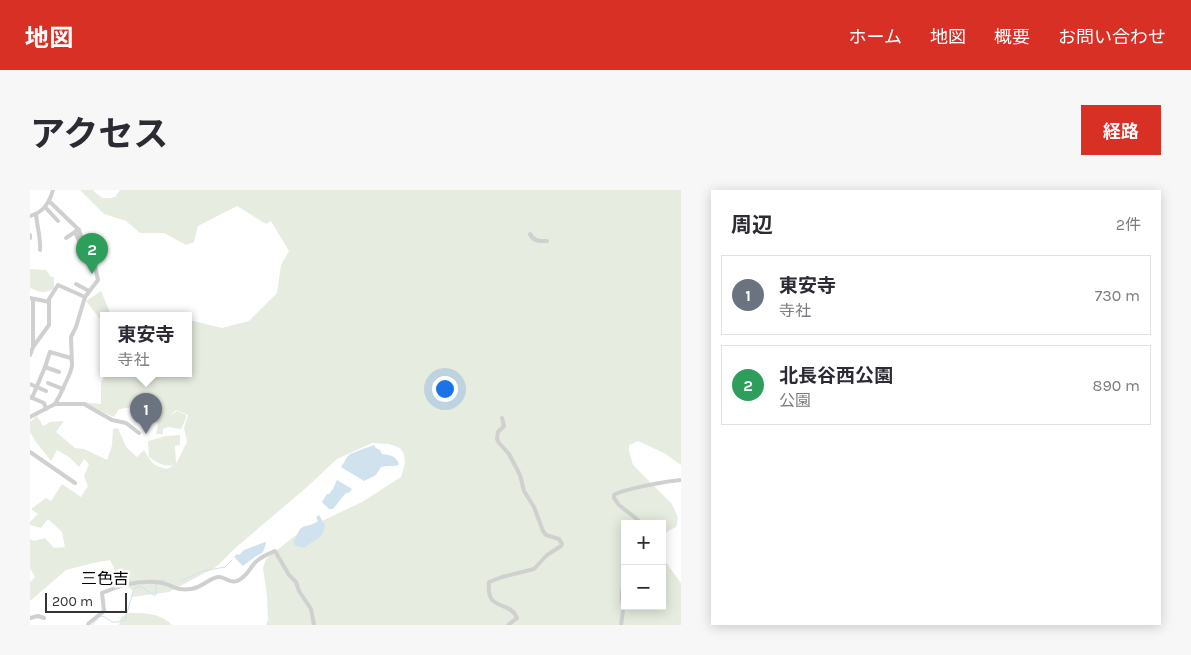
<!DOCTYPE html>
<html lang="ja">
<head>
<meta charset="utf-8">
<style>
  body { margin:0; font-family:Karla,"Noto Sans JP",sans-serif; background:#f7f7f7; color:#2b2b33 }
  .controls { position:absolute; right:15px; bottom:15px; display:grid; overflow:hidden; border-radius:0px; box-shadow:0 2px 12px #0003 }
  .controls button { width:45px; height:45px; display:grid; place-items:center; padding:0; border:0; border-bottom:1px solid #e1e1e2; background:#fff; color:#2b2b33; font:25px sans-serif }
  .scale { position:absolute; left:15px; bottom:12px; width:82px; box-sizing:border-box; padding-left:5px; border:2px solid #333; border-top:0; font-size:14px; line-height:18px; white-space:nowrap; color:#333; -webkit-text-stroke:4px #fff; paint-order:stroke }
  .you { position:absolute; left:414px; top:198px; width:18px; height:18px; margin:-12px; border:4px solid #fff; border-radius:50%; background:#1a73e8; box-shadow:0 0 0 8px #1a73e833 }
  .badge { display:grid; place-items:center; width:32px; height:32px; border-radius:50%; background:#d93025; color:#fff; font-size:16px; font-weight:700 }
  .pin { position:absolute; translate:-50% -41px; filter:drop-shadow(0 1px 2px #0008) }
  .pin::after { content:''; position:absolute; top:26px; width:18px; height:15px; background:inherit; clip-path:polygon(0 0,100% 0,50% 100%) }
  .popup { position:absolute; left:70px; top:122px; width:92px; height:65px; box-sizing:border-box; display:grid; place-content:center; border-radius:0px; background:#fff; filter:drop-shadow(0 1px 4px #0005); font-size:16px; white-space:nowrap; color:#7c7c81 }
  .popup b { font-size:19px; color:#2b2b33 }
  .popup::after { content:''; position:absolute; left:50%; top:100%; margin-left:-10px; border:10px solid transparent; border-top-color:#fff }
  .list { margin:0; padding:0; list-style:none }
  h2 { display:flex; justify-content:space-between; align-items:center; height:65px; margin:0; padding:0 20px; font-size:21px }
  h2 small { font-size:16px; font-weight:400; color:#7c7c81 }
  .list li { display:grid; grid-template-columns:32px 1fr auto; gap:15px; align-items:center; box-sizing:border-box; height:80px; margin:0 10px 10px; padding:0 10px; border:1px solid #e1e1e2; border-radius:0px }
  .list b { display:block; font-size:19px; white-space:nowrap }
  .list p { margin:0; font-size:16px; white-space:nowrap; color:#7c7c81 }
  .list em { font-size:16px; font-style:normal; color:#7c7c81 }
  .map { position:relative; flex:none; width:651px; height:435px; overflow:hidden; border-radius:0px }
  header { display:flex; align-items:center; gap:30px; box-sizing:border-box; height:70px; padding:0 25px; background:#d93025; color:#fff }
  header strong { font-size:24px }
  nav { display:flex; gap:28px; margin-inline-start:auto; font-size:18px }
  .intro { display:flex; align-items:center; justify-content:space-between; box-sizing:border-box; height:120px; padding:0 30px }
  h1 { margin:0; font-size:35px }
  .button { padding:12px 22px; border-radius:0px; background:#d93025; color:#fff; font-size:18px; font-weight:700 }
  main { display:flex; gap:30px; padding:0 30px }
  aside { flex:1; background:#fff; border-radius:0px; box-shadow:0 2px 12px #0003 }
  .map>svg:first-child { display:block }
  .green { fill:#e6ecdf }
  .water { fill:#cfe2ee }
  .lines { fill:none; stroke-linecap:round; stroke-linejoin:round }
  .stream { stroke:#cfe2ee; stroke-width:1 }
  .minor { stroke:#d0d0d0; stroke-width:4 }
  .labels { text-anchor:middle; stroke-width:5; stroke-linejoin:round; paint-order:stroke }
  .quarter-label { font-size:16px; fill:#000; stroke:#fff }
</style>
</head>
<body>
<header>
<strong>地図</strong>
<nav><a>ホーム</a><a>地図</a><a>概要</a><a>お問い合わせ</a></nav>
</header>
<div class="intro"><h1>アクセス</h1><a class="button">経路</a></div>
<main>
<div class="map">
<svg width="651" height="435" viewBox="0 0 651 435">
  <rect width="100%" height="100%" fill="#fff"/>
  <g class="green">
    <path d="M50,0h13c8,8 10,10 22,7l5,-7h561v275l-17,-12 -26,-12 -9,4v6l4,14 39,39 6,14 -2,9 -8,4 -6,5v-12h-37v82h37v-49l19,26v42h-415l2,-5 -1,-24 -4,-28 3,-9 35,-28 61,-29 39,-25 4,-14 -1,-9 -4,-6 -11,-4 -17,-1 -35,16 -30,28 -74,63 -17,17 -47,25 -37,5 1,-6 -12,-9 -11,-22 -17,3 -27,7 -36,31v-19l5,-5 -5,-9v-29l4,2 11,-3 9,10 11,-1 -3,-15 -14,-13 -7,9 -11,-3v-3l8,-8 -7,-5 15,-11 5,3 11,-17 19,13 7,-11 -4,-10 5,-12 -5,-5 -5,8 -10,-10 -12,-7 -6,11 -15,-19 -6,-10v-10l7,-6 6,10 7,-4 14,-1 -8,11 19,16 9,1 23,11 5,-14 1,-17 5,-1 8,19 11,10 7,-7c7,12 9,16 23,19l7,-4c-10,2 -17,-2 -25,-8l-1,-16 18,-5 14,-1v10l-5,1 1,17 1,-1 10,-20 -3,-14 4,-13 -12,-5 -6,6 7,-5 9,4v3l-5,11 -13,-2 -5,2v5h-7l2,-10 -1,-1 -6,-18 -32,4 -5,8 -32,-14 1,-1 18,2v-22l4,-7 9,-2h74l1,-53 33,8 27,-7 28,-28 4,-28 8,-14 -18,-30 -5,3 -29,-18 -39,20 -4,16 -8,3 -22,-12h-24l-14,-12 -22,-7z"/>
    <path d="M0,79l16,1 5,7h3v12c-11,5 -14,3 -24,-1z"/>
    <polygon points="71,101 81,125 83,125 74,125 73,133 56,111"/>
    <path d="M99,423c17,0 31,0 43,12h-53l2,-8z"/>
  </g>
  <g class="water">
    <path d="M344,255l2,3 4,2 2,4c8,1 15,2 17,11 -6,2 -12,0 -18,2l-5,8 -12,6 -23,-14c3,-4 5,-9 8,-12 2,-2 20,-8 25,-10z"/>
    <polygon points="307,290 322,299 320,302 315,304 303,319 299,319 292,312 297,304 299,304 303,299"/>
    <path d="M289,325l6,10c-2,16 -11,14 -21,23l-10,-3v-4l6,-12c5,-5 11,-2 18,-8l-2,-4z"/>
    <polygon points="235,352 236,353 234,360 232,363 226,366 213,376 204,367 207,364 209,365 214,360"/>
  </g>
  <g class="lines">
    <g class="stream">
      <polyline points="129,391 134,390"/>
      <polyline points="151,391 173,381 195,377 202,370"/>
      <polyline points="62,435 70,426 75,427 82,432 87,432 95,430 103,402 105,398 110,396 124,405 126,405 126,394"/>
    </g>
    <g class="minor">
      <polyline points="15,17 28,31"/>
      <path d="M6,24c1,13 5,24 4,36"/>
      <path d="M0,26c14,-4 19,-13 23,-26"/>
      <polyline points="48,39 45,42 53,60"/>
      <path d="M500,44c4,8 10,7 17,7"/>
      <polyline points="0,45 0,48"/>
      <polyline points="36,48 45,42"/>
      <polyline points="46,94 59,101"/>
      <polyline points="0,108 19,112"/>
      <polyline points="3,157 3,109"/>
      <polyline points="0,165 3,157 19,135 19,109 28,95 55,107"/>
      <polyline points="15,177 29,182"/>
      <polyline points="18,193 33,199"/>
      <polyline points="0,194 16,201"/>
      <polyline points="0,207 14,213 16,219"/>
      <polyline points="2,208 15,177 20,162 41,168"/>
      <polyline points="25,214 54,214 82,230 96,233 109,243"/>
      <polyline points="0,227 25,214 30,205 40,183 42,176 41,147 46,137 55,107 68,90 63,67 60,61 54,55 49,40 19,11"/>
      <path d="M472,228l2,8 -6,6 -1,7 2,4 10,11 11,21 4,16 10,16 9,24 3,4 13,4 3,5 -1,2 -14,9 -13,14 -32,8 -13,5c-3,31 20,17 28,36l-9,7"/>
      <polyline points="0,262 45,293"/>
      <path d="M609,334l-1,-4 -19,-15 -5,-7v-3c9,-6 54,-14 67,-15"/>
      <polyline points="0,428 8,426 14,428"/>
      <path d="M58,435l1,-2 15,-12 -2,-18c18,-8 40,-14 60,-10 13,3 14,8 29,6 11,-1 19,-12 28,-12 7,0 11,7 18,4 11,-4 13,-15 21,-21 5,-4 11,-6 17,-9l14,24 7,7 3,9 12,18 3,16"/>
      <path d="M591,435c1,-6 2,-12 2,-18 -1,-11 -3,-14 2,-25"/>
    </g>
  </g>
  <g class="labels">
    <g class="quarter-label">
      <text x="75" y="394">三色吉</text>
    </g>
  </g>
</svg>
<div class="controls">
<button>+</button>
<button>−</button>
</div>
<div class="scale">200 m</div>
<div class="you"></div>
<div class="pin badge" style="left:116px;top:244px;background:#6b7280">1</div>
<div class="popup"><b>東安寺</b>寺社</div>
<div class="pin badge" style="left:62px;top:84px;background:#2e9e5b">2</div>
</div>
<aside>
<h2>周辺<small>2件</small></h2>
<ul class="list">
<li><span class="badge" style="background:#6b7280">1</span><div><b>東安寺</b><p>寺社</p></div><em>730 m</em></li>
<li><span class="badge" style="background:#2e9e5b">2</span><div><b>北長谷西公園</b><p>公園</p></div><em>890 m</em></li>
</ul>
</aside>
</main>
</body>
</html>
